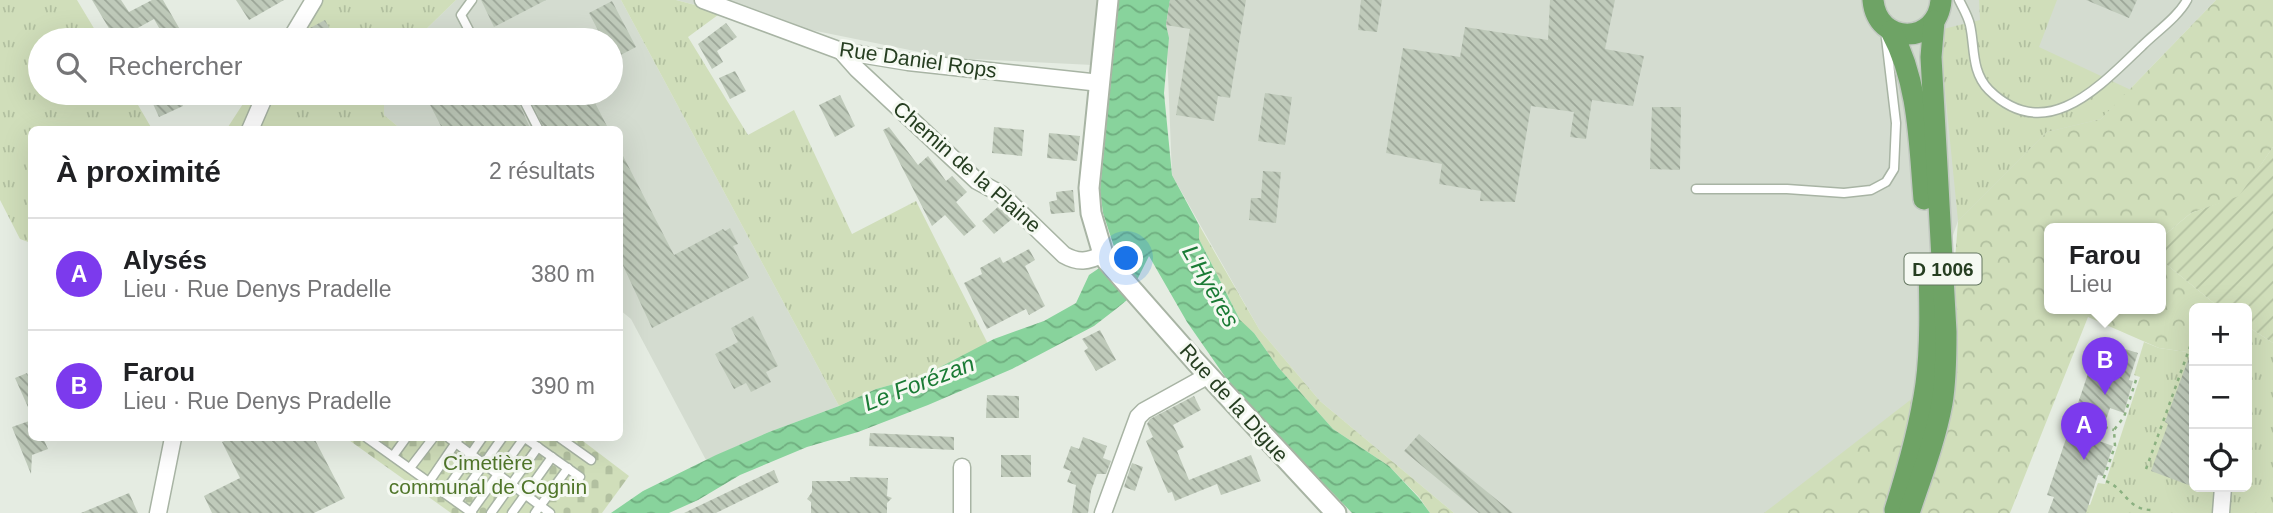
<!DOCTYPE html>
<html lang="fr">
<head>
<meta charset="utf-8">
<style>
  body { margin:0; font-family:Arial,sans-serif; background:#f6f6f6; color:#202124 }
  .controls { position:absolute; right:21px; bottom:21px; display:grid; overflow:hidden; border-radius:10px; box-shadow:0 7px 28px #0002 }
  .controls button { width:63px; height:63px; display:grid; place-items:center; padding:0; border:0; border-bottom:2px solid #e0e0e0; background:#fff; color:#202124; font:35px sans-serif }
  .you { position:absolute; left:1127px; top:259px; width:24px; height:24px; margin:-18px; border:5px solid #fff; border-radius:50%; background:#1a73e8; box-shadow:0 0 0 10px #1a73e833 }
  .badge { display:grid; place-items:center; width:46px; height:46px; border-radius:50%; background:#7c3aed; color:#fff; font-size:23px; font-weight:700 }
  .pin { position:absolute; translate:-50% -58px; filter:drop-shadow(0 2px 4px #0008) }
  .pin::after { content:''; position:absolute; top:37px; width:24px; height:21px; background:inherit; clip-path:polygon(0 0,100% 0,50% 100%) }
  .popup { position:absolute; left:2044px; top:223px; width:122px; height:91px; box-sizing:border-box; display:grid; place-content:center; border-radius:10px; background:#fff; filter:drop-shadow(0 2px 5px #0005); font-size:23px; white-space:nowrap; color:#757577 }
  .popup b { font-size:26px; color:#202124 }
  .popup::after { content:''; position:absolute; left:50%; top:100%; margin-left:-14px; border:14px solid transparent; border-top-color:#fff }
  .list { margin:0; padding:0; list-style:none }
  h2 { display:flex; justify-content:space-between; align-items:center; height:91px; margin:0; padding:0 28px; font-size:30px }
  h2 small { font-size:23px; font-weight:400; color:#757577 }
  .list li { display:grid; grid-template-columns:46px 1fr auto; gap:21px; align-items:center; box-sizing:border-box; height:112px; padding:0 28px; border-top:2px solid #e0e0e0 }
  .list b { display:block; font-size:26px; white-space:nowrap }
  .list p { margin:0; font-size:23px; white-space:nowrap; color:#757577 }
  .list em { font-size:23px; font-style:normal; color:#757577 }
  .icon { flex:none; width:38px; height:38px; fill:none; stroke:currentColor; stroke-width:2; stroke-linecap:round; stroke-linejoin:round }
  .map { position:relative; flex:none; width:2273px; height:513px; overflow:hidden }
  .search { position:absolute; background:#fff; box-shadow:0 7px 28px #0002; left:28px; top:28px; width:595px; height:77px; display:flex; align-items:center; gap:18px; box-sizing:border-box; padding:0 24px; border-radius:38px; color:#757577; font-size:26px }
  .panel { position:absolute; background:#fff; box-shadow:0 7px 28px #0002; left:28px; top:126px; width:595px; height:315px; border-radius:10px }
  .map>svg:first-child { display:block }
  .built { fill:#d4dcd0 }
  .grass { fill:url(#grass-tufts) }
  .forest { fill:url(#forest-crowns) }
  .cemetery { fill:url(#cemetery-stones) }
  .garden { fill:url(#garden-furrows) }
  .water { fill:url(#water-waves) }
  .building { fill:url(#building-back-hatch) }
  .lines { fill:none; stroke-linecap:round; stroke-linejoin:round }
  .service-casing { stroke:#a8b4a4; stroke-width:11 }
  .minor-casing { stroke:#a8b4a4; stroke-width:19 }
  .tertiary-casing { stroke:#a8b4a4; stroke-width:23 }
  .primary-casing { stroke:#c2c9c1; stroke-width:24 }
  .path { stroke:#8bb181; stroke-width:2.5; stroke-dasharray:3.5 5; stroke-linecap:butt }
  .service { stroke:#fff; stroke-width:8 }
  .minor { stroke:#fff; stroke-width:16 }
  .tertiary { stroke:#fff; stroke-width:19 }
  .primary { stroke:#6ea365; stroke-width:21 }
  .labels { text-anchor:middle; stroke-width:6; stroke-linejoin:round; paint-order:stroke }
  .shield { fill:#f5f9f2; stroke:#647660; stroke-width:2 }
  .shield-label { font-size:19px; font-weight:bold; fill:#263e21 }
  .street-label { font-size:21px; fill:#263e21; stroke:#f5f9f2 }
  .park-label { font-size:21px; fill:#50762a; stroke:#f5f9f2 }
  .water-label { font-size:23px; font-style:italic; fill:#1a7b35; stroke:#f5f9f2 }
</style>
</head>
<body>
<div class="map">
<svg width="2273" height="513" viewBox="0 0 2273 513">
  <defs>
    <pattern id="grass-tufts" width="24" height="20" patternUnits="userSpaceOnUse" patternTransform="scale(1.75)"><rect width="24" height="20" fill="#d0deba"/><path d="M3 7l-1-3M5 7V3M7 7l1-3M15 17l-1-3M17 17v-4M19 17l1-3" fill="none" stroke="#b2c0a0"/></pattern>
    <pattern id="forest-crowns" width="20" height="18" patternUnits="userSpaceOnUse" patternTransform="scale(1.75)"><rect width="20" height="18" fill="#d0deba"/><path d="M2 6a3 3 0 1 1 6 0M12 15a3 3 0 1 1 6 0" fill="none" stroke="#b2c0a0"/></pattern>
    <pattern id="cemetery-stones" width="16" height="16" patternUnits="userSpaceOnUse" patternTransform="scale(1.75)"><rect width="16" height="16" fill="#d0deba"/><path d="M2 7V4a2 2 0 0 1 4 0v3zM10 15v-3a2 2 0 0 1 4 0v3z" fill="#b2c0a0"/></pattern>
    <pattern id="garden-furrows" width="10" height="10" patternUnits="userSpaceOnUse" patternTransform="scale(1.75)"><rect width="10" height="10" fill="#d0deba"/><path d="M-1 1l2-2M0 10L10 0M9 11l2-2" fill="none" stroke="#b2c0a0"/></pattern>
    <pattern id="water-waves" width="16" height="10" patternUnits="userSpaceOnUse" patternTransform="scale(1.75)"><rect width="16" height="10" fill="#88d39c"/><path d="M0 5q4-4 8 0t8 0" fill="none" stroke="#6fad7f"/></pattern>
    <pattern id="building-back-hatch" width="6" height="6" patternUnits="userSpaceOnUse" patternTransform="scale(1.75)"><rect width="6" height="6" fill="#bfcaba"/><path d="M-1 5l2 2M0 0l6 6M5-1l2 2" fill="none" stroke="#9ba597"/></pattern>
  </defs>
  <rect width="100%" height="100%" fill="#e5ece2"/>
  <g class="built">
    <polygon points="456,0 621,0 839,406 769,432 706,460 631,319 620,310 620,130 401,129 384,115 384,93 611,93 611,40 415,40"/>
    <polygon points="676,0 1098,0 1093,65 949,58 722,12"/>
    <polygon points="1170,0 2216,0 2101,119 1958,221 1920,329 1918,394 1885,513 1454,513 1320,401 1259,329 1172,175 1166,25"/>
  </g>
  <g class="grass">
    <polygon points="0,0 77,0 101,40 40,40 40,93 131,93 152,129 32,130 31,243 20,239 0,200"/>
    <polygon points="310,0 456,0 415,40 284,40"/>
    <polygon points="621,0 676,0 722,12 688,37 748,135 794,110 852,234 916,201 988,344 923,376 876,389 839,406"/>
    <polygon points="1979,0 2057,0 2039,47 2131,90 2101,119 2047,132 1958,221 1939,30 1980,20"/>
    <polygon points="250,93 384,93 384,115 401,129 226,130"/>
    <polygon points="2247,326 2273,343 2273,513 2083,513 2080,502 2090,505 2098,483 2105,484 2140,377 2134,375 2144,342 2159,348 2194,353 2194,487 2247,487"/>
  </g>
  <g class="forest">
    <polygon points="2216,0 2273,0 2273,147 2239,197 2191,213 2161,238 2161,229 2049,229 2049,309 2161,309 2161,260 2220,308 2194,308 2194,353 2159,348 2088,317 2010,513 1764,513 1918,394 1956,351 1957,316 1954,274 1958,221 2047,132 2101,119"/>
    <polygon points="1199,225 1259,329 1320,401 1454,513 1430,513 1419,497 1389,466 1333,429 1278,367 1254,333 1241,322 1199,239"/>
  </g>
  <polygon class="cemetery" points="346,438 579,438 629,476 602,513 451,513"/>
  <polygon class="garden" points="2273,147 2273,343 2247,326 2247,308 2220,308 2161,260 2161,238 2191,213 2239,196"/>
  <polygon class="water" points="1119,0 1170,0 1166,25 1169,38 1164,93 1172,175 1199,225 1199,239 1240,320 1254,333 1278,367 1333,429 1389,466 1419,498 1430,513 1352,513 1235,391 1187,322 1149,256 1127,300 1116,309 1094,326 1012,369 928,405 858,432 807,447 740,475 698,500 669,513 611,513 643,491 716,455 769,432 839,406 876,389 923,376 994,339 1044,321 1076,303 1089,275 1117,256 1103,213 1100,190"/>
  <g class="building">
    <polygon points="92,0 121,0 129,12 152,0 163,0 186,40 166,40 154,19 116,40"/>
    <polygon points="236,0 284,0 249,20"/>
    <polygon points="481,0 546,0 494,27"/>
    <polygon points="1170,0 1246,0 1230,98 1218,96 1214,121 1176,115 1190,29 1166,25"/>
    <polygon points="1361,0 1382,0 1377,32 1358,30"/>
    <polygon points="1550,0 1615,0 1605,49 1644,56 1633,106 1592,100 1586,139 1570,137 1574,112 1531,106 1515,202 1480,201 1481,191 1439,184 1442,164 1386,153 1403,48 1460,57 1465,27 1548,40"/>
    <polygon points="2086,0 2137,0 2129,18"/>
    <polygon points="612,1 636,47 611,60 611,40 603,40 589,13"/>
    <polygon points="325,20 336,40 317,40 310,28"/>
    <polygon points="726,23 737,37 717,51 723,62 712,69 698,44"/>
    <polygon points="735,71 746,91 730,99 719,78"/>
    <polygon points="148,93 176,93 183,106 159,117"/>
    <polygon points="424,93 469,93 471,97 489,102 507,93 514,93 531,130 443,130"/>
    <polygon points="527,93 575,93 580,102 592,97 609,130 545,130"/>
    <polygon points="1265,93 1292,97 1285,145 1258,141"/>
    <polygon points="840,95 855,126 835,137 819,105"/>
    <polygon points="1652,107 1681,107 1680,170 1650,169"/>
    <polygon points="889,127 918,165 928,156 946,181 952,176 967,192 956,202 976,226 964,236 945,215 932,226 883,130"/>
    <polygon points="994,127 1024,130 1022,156 992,153"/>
    <polygon points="1049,133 1080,136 1077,161 1047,158"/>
    <polygon points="620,150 674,255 723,229 725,231 730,228 738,244 733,246 749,278 652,328 620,259"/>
    <polygon points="1263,171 1281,172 1276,223 1249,220 1251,198 1261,198"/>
    <polygon points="1073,190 1075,212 1051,214 1049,202 1057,200 1056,192"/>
    <polygon points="999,206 1012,219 994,234 982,221"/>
    <polygon points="1029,249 1035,260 1025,266 1045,306 1029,315 1026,309 987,329 964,283 982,274 980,268 1000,257 1003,263"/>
    <polygon points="753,316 778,366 766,372 771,382 751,392 746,383 734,389 715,354 738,342 731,328"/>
    <polygon points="1100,330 1116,360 1096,371 1084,351 1088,348 1082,339"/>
    <polygon points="2099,341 2138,353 2129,380 2133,381 2124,413 2110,408 2099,441 2113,446 2103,476 2098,475 2086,513 2048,513 2054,497 2047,495"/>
    <polygon points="2193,347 2194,347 2194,487 2151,471 2168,424 2165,422"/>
    <polygon points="27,373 32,384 32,416 15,378"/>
    <polygon points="987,395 1019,396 1019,418 986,418"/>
    <polygon points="1194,396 1201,410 1173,425 1184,447 1177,451 1189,480 1251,455 1261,481 1221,495 1217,484 1175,501 1172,492 1168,493 1146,441 1153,437 1147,424 1150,419"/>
    <polygon points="32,420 32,438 43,438 48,449 32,455 31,474 12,427"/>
    <polygon points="870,433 954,437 954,450 869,446"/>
    <polygon points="1419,434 1447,459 1513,513 1479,513 1433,475 1404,451"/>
    <polygon points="1083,437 1107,446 1103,458 1111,461 1106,474 1097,474 1091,491 1088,513 1072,513 1076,485 1067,482 1071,471 1063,468 1071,446 1079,449"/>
    <polygon points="231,438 314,438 345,498 314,513 212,513 204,496 240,478 222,442"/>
    <rect x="1001" y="455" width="30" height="22"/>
    <polygon points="1132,463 1143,467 1135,491 1124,487"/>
    <polygon points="774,470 779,482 716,513 684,513"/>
    <polygon points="850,477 888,478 887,496 892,498 887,503 887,513 811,513 811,502 807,499 812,492 812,481 850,481"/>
    <polygon points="129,493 138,513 81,513"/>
  </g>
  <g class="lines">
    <defs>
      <g id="service">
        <polyline points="472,0 461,15 474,40"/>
        <path d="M1959,0c4,8 9,16 11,25 5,22 1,47 19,65 57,56 111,-4 153,-44 14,-14 36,-29 45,-46"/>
        <polyline points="520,93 539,130"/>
        <polyline points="1696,189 1787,189 1844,193 1871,190 1886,182 1894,169 1896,123 1886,38"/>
        <polyline points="367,438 472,513"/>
        <polyline points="449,438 550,513"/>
        <polyline points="525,438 580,477"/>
        <polyline points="560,438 591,460"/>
        <polyline points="393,456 406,438"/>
        <polyline points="410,468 433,438"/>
        <polyline points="429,482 459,438"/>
        <polyline points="444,493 482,438"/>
        <polyline points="457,502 502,438"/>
        <polyline points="471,512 524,438"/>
        <polyline points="491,513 538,447"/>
        <polyline points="512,513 552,457"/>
        <polyline points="535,513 568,468"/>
      </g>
      <g id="minor">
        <polyline points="703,0 841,51 908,62 1100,83"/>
        <polyline points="290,40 314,0"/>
        <path d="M841,51l16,18 120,112 24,13 63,61c14,8 24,7 39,-1"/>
        <polyline points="250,130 266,93"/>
        <polyline points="962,467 962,513"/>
        <polyline points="158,513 173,438"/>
        <polyline points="1103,513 1138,417 1144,411 1200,380 1206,373"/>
        <polyline points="2221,513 2223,487"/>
      </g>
      <polyline id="tertiary" points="1108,0 1089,188 1091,213 1103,254 1107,261 1195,361 1336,513"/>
      <g id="primary">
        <path d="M1873,0c4,46 65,45 68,0"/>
        <path d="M1891,31c28,52 28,110 33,168"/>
        <path d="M1895,510c13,-41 25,-83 31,-126 5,-38 4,-79 3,-118"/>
        <path d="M1909,513c12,-36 26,-72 33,-110 4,-23 4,-47 4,-71l-15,-275 3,-36"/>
      </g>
    </defs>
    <use href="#service" class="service-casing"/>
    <use href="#minor" class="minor-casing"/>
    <use href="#tertiary" class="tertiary-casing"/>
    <use href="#primary" class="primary-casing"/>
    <g class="path">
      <polyline points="2247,364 2250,365 2247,375"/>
      <path d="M2136,380l-12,37 -10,13 1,16 -12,34c23,7 22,29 48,30"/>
      <polyline points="2088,422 2114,430"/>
      <polyline points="2086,426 2089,418"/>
      <polyline points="2146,469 2191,344 2194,345"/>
    </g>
    <use href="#service" class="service"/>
    <use href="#minor" class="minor"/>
    <use href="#tertiary" class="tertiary"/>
    <use href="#primary" class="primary"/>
  </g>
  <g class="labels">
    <rect class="shield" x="1904.5" y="253.5" width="77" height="31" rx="5"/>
    <g class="shield-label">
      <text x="1943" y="276">D 1006</text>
    </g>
    <g class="street-label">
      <text transform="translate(918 60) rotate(8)" y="7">Rue Daniel Rops</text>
      <text transform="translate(967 167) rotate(41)" y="7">Chemin de la Plaine</text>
      <text transform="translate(1234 403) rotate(48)" y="7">Rue de la Digue</text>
    </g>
    <g class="park-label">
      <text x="488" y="470">Cimetière<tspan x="488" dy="24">communal de Cognin</tspan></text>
    </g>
    <g class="water-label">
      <text transform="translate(1211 286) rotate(60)" y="8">L'Hyères</text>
      <text transform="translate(919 383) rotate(-21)" y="8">Le Forézan</text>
    </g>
  </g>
</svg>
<div class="controls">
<button>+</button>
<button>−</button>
<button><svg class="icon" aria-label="locate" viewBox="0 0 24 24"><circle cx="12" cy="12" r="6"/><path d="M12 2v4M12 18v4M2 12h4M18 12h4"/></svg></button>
</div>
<div class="you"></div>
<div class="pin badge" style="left:2084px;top:460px">A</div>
<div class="pin badge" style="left:2105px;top:395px">B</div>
<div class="popup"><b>Farou</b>Lieu</div>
<div class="search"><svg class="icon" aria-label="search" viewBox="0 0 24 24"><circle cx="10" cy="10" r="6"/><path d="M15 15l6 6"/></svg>Rechercher</div>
<section class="panel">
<h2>À proximité<small>2 résultats</small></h2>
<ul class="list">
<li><span class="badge">A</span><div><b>Alysés</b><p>Lieu · Rue Denys Pradelle</p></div><em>380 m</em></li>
<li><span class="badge">B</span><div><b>Farou</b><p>Lieu · Rue Denys Pradelle</p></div><em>390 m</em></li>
</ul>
</section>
</div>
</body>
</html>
